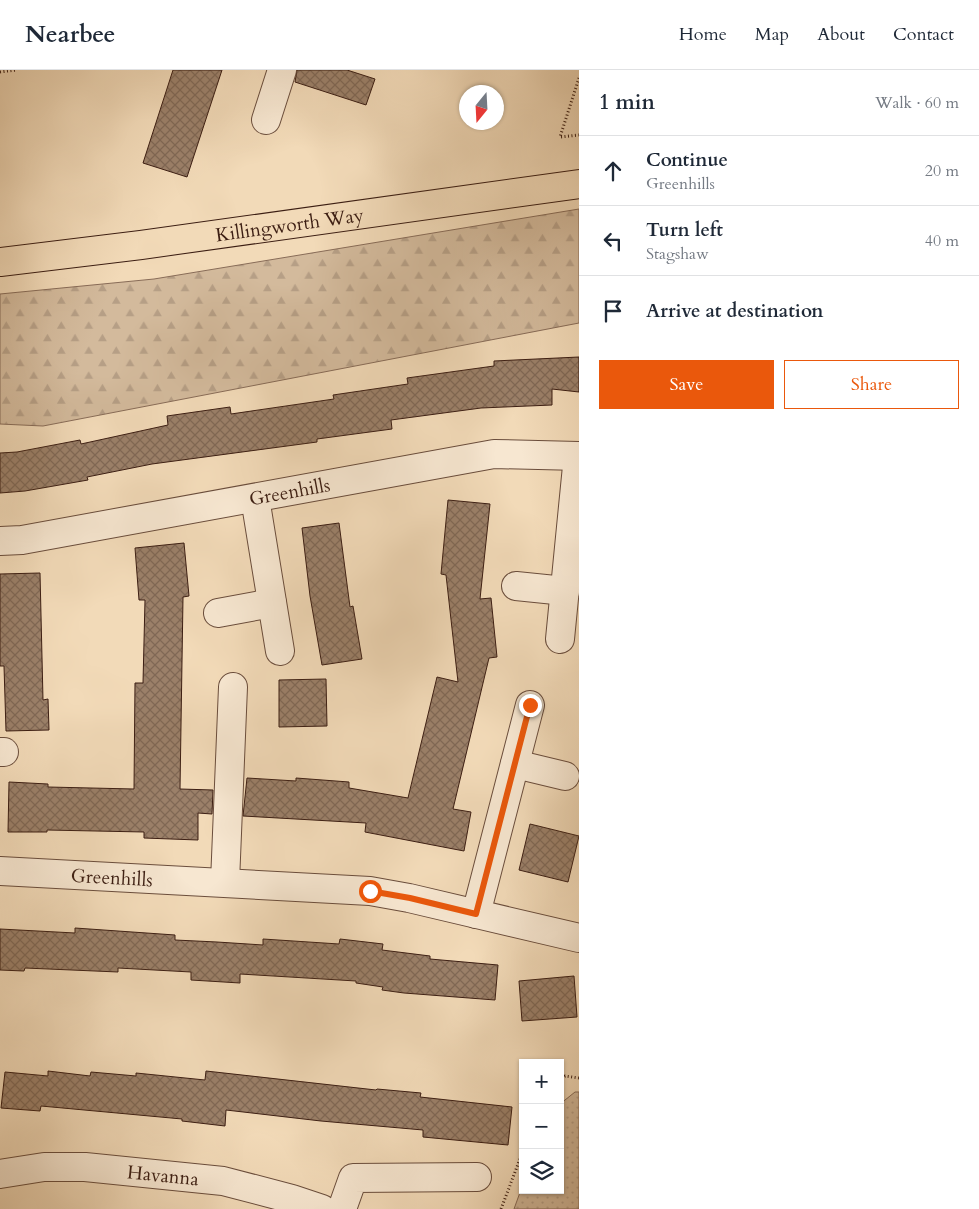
<!DOCTYPE html>
<html lang="en">
<head>
<meta charset="utf-8">
<style>
  body { margin:0; font-family:Cardo,serif; background:#f2f2f3; color:#1f2937 }
  .controls { position:absolute; right:15px; bottom:15px; display:grid; overflow:hidden; border-radius:0px; box-shadow:0 1px 4px #0004 }
  .controls button { width:45px; height:45px; display:grid; place-items:center; padding:0; border:0; border-bottom:1px solid #e0e1e3; background:#fff; color:#1f2937; font:25px sans-serif }
  .compass { position:absolute; left:459px; top:15px; width:45px; height:45px; border-radius:50%; background:#fff; box-shadow:0 1px 4px #0004; rotate:198deg }
  .stop { position:absolute; width:15px; height:15px; margin:-11px; border:4px solid #ea580c; border-radius:50%; background:#fff }
  .stop.end { background:#ea580c; border-color:#fff; box-shadow:0 1px 5px #0008 }
  .list { margin:0; padding:0; list-style:none }
  h2 { display:flex; justify-content:space-between; align-items:center; height:65px; margin:0; padding:0 20px; font-size:21px }
  h2 small { font-size:16px; font-weight:400; color:#747a83 }
  .list li { display:grid; grid-template-columns:32px 1fr auto; gap:15px; align-items:center; box-sizing:border-box; height:70px; padding:0 20px; border-top:1px solid #e0e1e3 }
  .list b { display:block; font-size:19px; white-space:nowrap }
  .list p { margin:0; font-size:16px; white-space:nowrap; color:#747a83 }
  .list em { font-size:16px; font-style:normal; color:#747a83 }
  .actions { display:flex; gap:10px; padding:15px 20px }
  .actions a { flex:1; padding:11px 0; border:1px solid #ea580c; border-radius:0px; text-align:center; font-size:18px; color:#ea580c }
  .actions .main { background:#ea580c; color:#fff }
  .icon { flex:none; width:28px; height:28px; fill:none; stroke:currentColor; stroke-width:2; stroke-linecap:round; stroke-linejoin:round }
  .map { position:relative; flex:none; width:579px; height:1139px; overflow:hidden }
  header { display:flex; align-items:center; gap:30px; box-sizing:border-box; height:70px; padding:0 25px; background:#fff; border-bottom:1px solid #e0e1e3 }
  header strong { font-size:24px }
  nav { display:flex; gap:28px; margin-inline-start:auto; font-size:18px }
  main { display:flex }
  aside { flex:1; background:#fff }
  .map>svg:first-child { display:block }
  .forest { fill:url(#forest-firs); stroke:#886c58 }
  .park { fill:url(#park-dots); stroke:#886c58 }
  .building { fill:url(#building-cross-hatch); stroke:#3c1e13 }
  .lines { fill:none; stroke-linecap:round; stroke-linejoin:round }
  .minor-casing { stroke:#6a4d3c; stroke-width:30 }
  .major-casing { stroke:#3c1e13; stroke-width:30 }
  .path { stroke:#3c1e13; stroke-width:3; stroke-dasharray:1 2.5; stroke-linecap:butt }
  .minor { stroke:#f7e7d1; stroke-width:28 }
  .major { stroke:#f2dab8; stroke-width:28 }
  .route { stroke:#ea580c; stroke-width:6 }
  .labels { text-anchor:middle; stroke-width:4; stroke-linejoin:round; paint-order:stroke }
  .street-label { font-size:19px; fill:#3c1e13; stroke:#f7e7d1 }
</style>
</head>
<body>
<header>
<strong>Nearbee</strong>
<nav><a>Home</a><a>Map</a><a>About</a><a>Contact</a></nav>
</header>
<main>
<div class="map">
<svg width="579" height="1139" viewBox="0 0 579 1139">
  <defs>
    <pattern id="forest-firs" width="22" height="20" patternUnits="userSpaceOnUse" patternTransform="scale(1.25)"><rect width="22" height="20" fill="#d3ba9c"/><path d="M5 1l3.5 6h-7zM16 11l3.5 6h-7z" fill="#b69f86"/></pattern>
    <pattern id="park-dots" width="8" height="8" patternUnits="userSpaceOnUse" patternTransform="scale(1.25)"><rect width="8" height="8" fill="#d3ba9c"/><path d="M2 2h.1M6 6h.1" fill="none" stroke="#b69f86" stroke-width="1.8" stroke-linecap="round"/></pattern>
    <pattern id="building-cross-hatch" width="8" height="8" patternUnits="userSpaceOnUse" patternTransform="scale(1.25)"><rect width="8" height="8" fill="#9b8069"/><path d="M0 0l8 8M0 8l8-8" fill="none" stroke="#806855"/></pattern>
  </defs>
  <rect width="100%" height="100%" fill="#f2dab8"/>
  <filter id="stains"><feTurbulence type="fractalNoise" baseFrequency=".004" numOctaves="4"/><feColorMatrix values="0 0 0 0 .2 0 0 0 0 .09 0 0 0 0 .02 0 0 0 .5 -.17"/></filter>
  <radialGradient id="worn" r=".72"><stop offset=".6" stop-color="#630" stop-opacity="0"/><stop offset="1" stop-color="#630" stop-opacity=".3"/></radialGradient>
  <polygon class="forest" points="579,139 579,253 43,356 0,354 0,224 154,209"/>
  <polygon class="park" points="575,1022 579,1022 579,1139 514,1139 523,1114 523,1120 560,1120 560,1034"/>
  <g class="building">
    <polygon points="173,0 222,0 187,107 143,93"/>
    <polygon points="297,0 347,0 375,9 366,35 295,12"/>
    <polygon points="579,287 579,322 552,319 552,335 481,338 391,350 392,359 317,369 317,372 152,394 87,407 88,410 25,421 0,423 0,383 17,382 80,370 81,374 168,355 167,346 230,337 231,344 334,329 333,325 408,314 407,308 494,296 494,291"/>
    <polygon points="448,430 490,434 480,529 491,528 497,587 489,588 453,739 471,742 464,781 365,762 366,753 243,746 247,708 296,711 296,708 349,712 349,718 408,728 437,607 458,612 446,505 441,504"/>
    <polygon points="339,453 350,537 353,536 362,589 322,595 310,526 302,458"/>
    <polygon points="184,473 189,526 183,527 180,719 213,720 212,744 198,743 198,770 144,768 144,762 47,760 47,762 8,762 9,712 48,714 48,717 134,719 135,613 143,613 145,530 139,530 135,478"/>
    <polygon points="40,503 43,630 48,629 49,660 6,661 4,596 0,596 0,504"/>
    <polygon points="326,609 327,656 279,657 279,610"/>
    <polygon points="530,754 579,766 568,812 519,800"/>
    <polygon points="75,858 175,865 175,870 217,872 263,875 263,869 339,874 340,869 383,874 382,880 430,886 430,889 498,895 495,930 404,923 382,920 383,917 356,913 356,911 240,904 240,913 191,910 191,902 118,898 118,902 25,898 24,901 0,900 0,859 75,863"/>
    <polygon points="574,906 577,947 522,951 519,911"/>
    <polygon points="48,1001 90,1006 91,1002 136,1006 136,1003 205,1010 206,1001 376,1020 377,1019 421,1023 420,1027 512,1037 508,1075 423,1067 423,1060 321,1051 226,1040 225,1056 182,1051 182,1049 41,1036 40,1041 1,1038 5,1002 48,1006"/>
  </g>
  <g class="lines">
    <defs>
      <g id="minor">
        <polyline points="266,50 282,0"/>
        <polyline points="255,428 280,581"/>
        <path id="s1" d="M0,471l22,-1 472,-86 85,2"/>
        <polyline points="516,516 565,521"/>
        <polyline points="218,543 272,533"/>
        <polyline points="560,569 578,386"/>
        <polyline points="0,682 4,682"/>
        <polyline points="515,694 565,706"/>
        <path id="s2" d="M0,801l370,20 39,7 170,40"/>
        <polyline points="225,812 233,617"/>
        <polyline points="476,844 530,635"/>
        <path id="s3" d="M0,1104l44,-7h41l138,14 69,18 30,10"/>
        <polyline points="342,1139 353,1108 477,1107"/>
      </g>
      <g id="major">
        <path id="s4" d="M0,192l141,-17 438,-61"/>
      </g>
    </defs>
    <use href="#minor" class="minor-casing"/>
    <use href="#major" class="major-casing"/>
    <g class="path">
      <polyline points="0,2 16,0"/>
      <polyline points="579,8 560,67 579,65"/>
      <polyline points="560,1012 565,1006 579,1008"/>
      <polyline points="501,1139 523,1081"/>
    </g>
    <use href="#minor" class="minor"/>
    <use href="#major" class="major"/>
  </g>
  <g class="lines">
    <polyline class="route" points="370,821 410,828 476,844 530,635"/>
  </g>
  <g class="labels">
    <g class="street-label">
      <text dy="7" stroke="none"><textPath href="#s4" startOffset="292">Killingworth Way</textPath></text>
      <text dy="7" stroke="none"><textPath href="#s1" startOffset="294">Greenhills</textPath></text>
      <text dy="7" stroke="none"><textPath href="#s2" startOffset="112">Greenhills</textPath></text>
      <text dy="7" stroke="none"><textPath href="#s3" startOffset="164">Havanna</textPath></text>
    </g>
  </g>
  <rect width="100%" height="100%" filter="url(#stains)"/>
  <rect width="100%" height="100%" fill="url(#worn)"/>
</svg>
<div class="controls">
<button>+</button>
<button>−</button>
<button><svg class="icon" aria-label="layers" viewBox="0 0 24 24"><path d="M12 4l9 5-9 5-9-5zM3 14l9 5 9-5"/></svg></button>
</div>
<svg class="compass" viewBox="-18 -18 36 36"><path d="M0-13l5 13h-10z" fill="#e53935"/><path d="M0 13l5-13h-10z" fill="#747a83"/></svg>
<div class="stop" style="left:370px;top:821px"></div>
<div class="stop end" style="left:530px;top:635px"></div>
</div>
<aside>
<h2>1 min<small>Walk · 60 m</small></h2>
<ul class="list">
<li><svg class="icon" aria-label="ahead" viewBox="0 0 24 24"><path d="M12 20V5M6 11l6-6 6 6"/></svg><div><b>Continue</b><p>Greenhills</p></div><em>20 m</em></li>
<li><svg class="icon" aria-label="left" viewBox="0 0 24 24"><path d="M17 20v-9H6M10 6l-5 5 5 5"/></svg><div><b>Turn left</b><p>Stagshaw</p></div><em>40 m</em></li>
<li><svg class="icon" aria-label="arrive" viewBox="0 0 24 24"><path d="M6 21V4h12l-3 4 3 4H6"/></svg><div><b>Arrive at destination</b></div></li>
</ul>
<div class="actions"><a class="main">Save</a><a>Share</a></div>
</aside>
</main>
</body>
</html>
